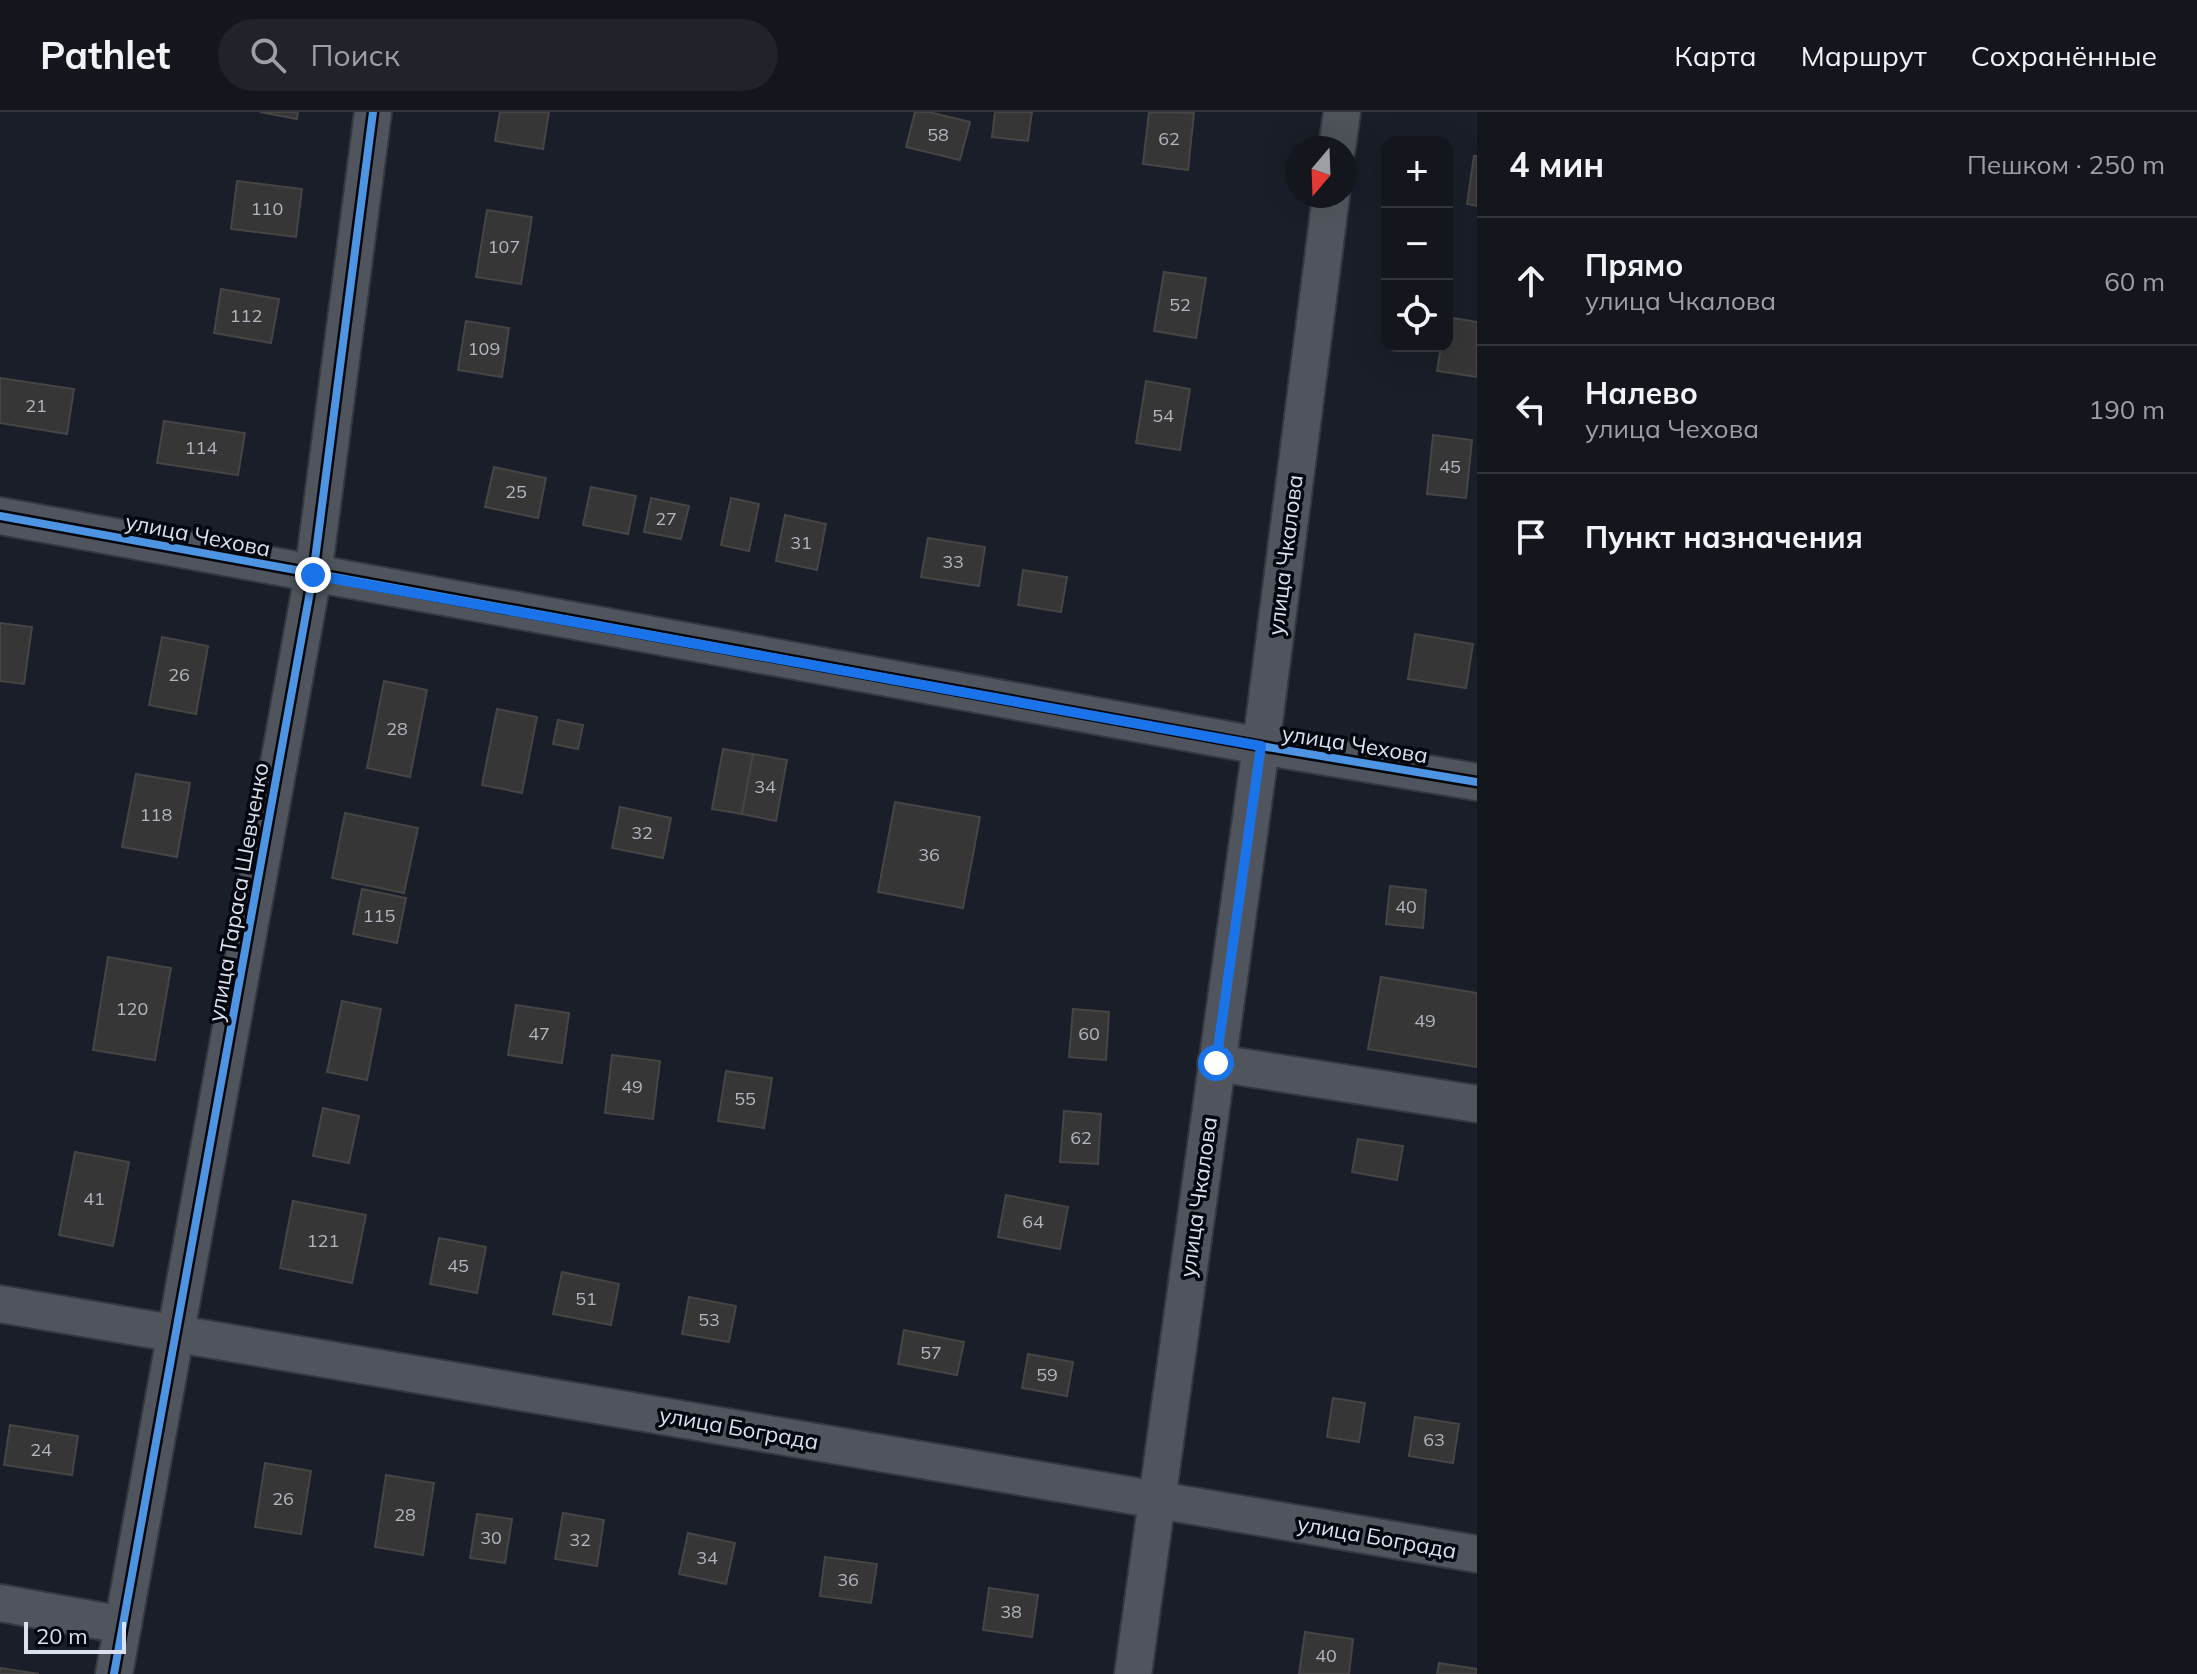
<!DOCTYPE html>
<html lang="ru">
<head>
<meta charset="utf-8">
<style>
  body { margin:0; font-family:Mulish,sans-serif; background:#21232b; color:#f1f3f6 }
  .controls { position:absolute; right:24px; top:24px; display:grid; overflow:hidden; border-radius:16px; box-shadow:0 8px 32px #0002 }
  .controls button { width:72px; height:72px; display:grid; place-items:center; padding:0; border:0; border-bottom:2px solid #33353c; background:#14161e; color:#f1f3f6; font:40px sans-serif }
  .compass { position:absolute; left:1285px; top:24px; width:72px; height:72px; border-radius:50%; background:#14161e; box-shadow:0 8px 32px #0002; rotate:199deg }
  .scale { position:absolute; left:24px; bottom:20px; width:102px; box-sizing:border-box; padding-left:8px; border:4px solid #dbe1ee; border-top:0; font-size:22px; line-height:28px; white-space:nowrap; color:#dbe1ee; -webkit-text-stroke:6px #04070e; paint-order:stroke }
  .stop { position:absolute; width:24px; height:24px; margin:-18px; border:6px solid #1a73e8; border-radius:50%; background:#fff }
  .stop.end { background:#1a73e8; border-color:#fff; box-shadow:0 2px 8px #0008 }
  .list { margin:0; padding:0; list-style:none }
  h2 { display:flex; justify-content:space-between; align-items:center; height:104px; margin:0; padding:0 32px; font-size:34px }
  h2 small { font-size:26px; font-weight:400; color:#9d9fa4 }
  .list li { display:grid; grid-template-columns:52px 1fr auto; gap:24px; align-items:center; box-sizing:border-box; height:128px; padding:0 32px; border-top:2px solid #33353c }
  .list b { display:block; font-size:30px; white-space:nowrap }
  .list p { margin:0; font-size:26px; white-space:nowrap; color:#9d9fa4 }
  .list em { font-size:26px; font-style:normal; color:#9d9fa4 }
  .icon { flex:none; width:44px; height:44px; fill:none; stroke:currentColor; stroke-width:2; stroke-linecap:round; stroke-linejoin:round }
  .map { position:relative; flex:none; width:1477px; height:1562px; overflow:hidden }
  header { display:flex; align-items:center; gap:48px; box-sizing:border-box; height:112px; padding:0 40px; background:#14161e; border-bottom:2px solid #33353c }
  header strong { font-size:38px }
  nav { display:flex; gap:44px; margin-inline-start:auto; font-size:28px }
  .search { width:560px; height:72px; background:#21232b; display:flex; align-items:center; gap:20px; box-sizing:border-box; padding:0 28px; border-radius:44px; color:#9d9fa4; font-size:30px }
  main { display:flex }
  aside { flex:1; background:#14161e }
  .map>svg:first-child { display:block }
  .building { fill:#363636; stroke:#464546; stroke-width:2 }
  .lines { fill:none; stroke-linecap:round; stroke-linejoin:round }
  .street-casing { stroke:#353841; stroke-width:40 }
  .street { stroke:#50555d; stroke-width:36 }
  .cycleway-casing { stroke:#04070e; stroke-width:13 }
  .cycleway { stroke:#4d94e3; stroke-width:8 }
  .route { stroke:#1a73e8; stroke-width:10 }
  .labels { text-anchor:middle; stroke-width:7; stroke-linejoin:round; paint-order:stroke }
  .number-label { font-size:18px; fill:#b2b6c0 }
  .street-label { font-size:22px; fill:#dbe1ee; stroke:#04070e }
</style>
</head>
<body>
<header>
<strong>Pathlet</strong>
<div class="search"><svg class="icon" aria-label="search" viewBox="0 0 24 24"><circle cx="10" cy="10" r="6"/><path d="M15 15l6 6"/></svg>Поиск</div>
<nav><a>Карта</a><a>Маршрут</a><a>Сохранённые</a></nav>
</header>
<main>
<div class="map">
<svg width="1477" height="1562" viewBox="0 0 1477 1562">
  <rect width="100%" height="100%" fill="#1a1e28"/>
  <g class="building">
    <polygon points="260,0 298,0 297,7"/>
    <polygon points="500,0 549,0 543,37 495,29"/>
    <polygon points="915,0 929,0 970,10 960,48 906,35"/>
    <polygon points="995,0 1032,0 1028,29 992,25"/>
    <polygon points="1149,0 1194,1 1188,58 1143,52"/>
    <polygon points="1474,44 1477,44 1477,94 1467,92"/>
    <polygon points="237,69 302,77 296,125 231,117"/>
    <polygon points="487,98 532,105 521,172 476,165"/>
    <polygon points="1164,160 1206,166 1196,226 1154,219"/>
    <polygon points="221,177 279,187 271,231 214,221"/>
    <polygon points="1447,205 1477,210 1477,265 1437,259 1441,234 1447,234"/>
    <polygon points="466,209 509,216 502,265 458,258"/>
    <polygon points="0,266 74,277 67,322 0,311"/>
    <polygon points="1146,269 1190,277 1180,338 1136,331"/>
    <polygon points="164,309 245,321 238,363 157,351"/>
    <polygon points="1433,323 1472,328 1466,386 1427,382"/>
    <polygon points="494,355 546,366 538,406 485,395"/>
    <polygon points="591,375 636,384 628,422 583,413"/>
    <polygon points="651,386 689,394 681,427 644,420"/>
    <polygon points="731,386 759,392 749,439 721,433"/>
    <polygon points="785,403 826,412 817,458 776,449"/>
    <polygon points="928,426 985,435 979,474 921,465"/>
    <polygon points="1023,458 1067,465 1061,500 1018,493"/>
    <polygon points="0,511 32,515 24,572 0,569"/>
    <polygon points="1415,522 1473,532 1466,576 1408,567"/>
    <polygon points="162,525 208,534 196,602 149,593"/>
    <polygon points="384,569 427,578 410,665 367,656"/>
    <polygon points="497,597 537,605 522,681 482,673"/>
    <polygon points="558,608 583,613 578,637 553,632"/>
    <polygon points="723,637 753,642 742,702 712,697"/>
    <polygon points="753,642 787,648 776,709 742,702"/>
    <polygon points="136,662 190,671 177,745 122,735"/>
    <polygon points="895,690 980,705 963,796 878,780"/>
    <polygon points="620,695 671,706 663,746 612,736"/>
    <polygon points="345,701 418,716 404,781 332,766"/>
    <polygon points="1390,774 1426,778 1423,816 1386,812"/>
    <polygon points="362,777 406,786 397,831 353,822"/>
    <polygon points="108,845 171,856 155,948 93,938"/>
    <polygon points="1381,865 1477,881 1477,955 1368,937"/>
    <polygon points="342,889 381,897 367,968 327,960"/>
    <polygon points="516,893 569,901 562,951 508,943"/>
    <polygon points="1073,897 1109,900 1106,948 1069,945"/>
    <polygon points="612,943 660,949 653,1007 605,1001"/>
    <polygon points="726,959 772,966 764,1016 718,1009"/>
    <polygon points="323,996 359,1004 349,1051 313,1044"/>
    <polygon points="1064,999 1101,1002 1098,1052 1060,1050"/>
    <polygon points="1358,1027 1403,1034 1397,1068 1352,1060"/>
    <polygon points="75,1040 129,1050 113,1134 59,1123"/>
    <polygon points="1006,1083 1068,1095 1060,1137 998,1125"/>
    <polygon points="293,1089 366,1103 352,1171 280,1156"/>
    <polygon points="439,1126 486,1135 477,1181 430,1172"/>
    <polygon points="562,1160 619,1172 611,1213 553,1202"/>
    <polygon points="689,1185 736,1194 729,1230 682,1222"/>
    <polygon points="904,1218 964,1230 957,1263 898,1252"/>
    <polygon points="1028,1242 1073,1250 1067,1284 1022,1276"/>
    <polygon points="1333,1286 1365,1291 1359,1330 1327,1325"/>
    <polygon points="1415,1305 1459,1312 1453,1351 1409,1344"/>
    <polygon points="10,1313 78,1324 72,1363 4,1353"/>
    <polygon points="265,1351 311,1359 301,1422 255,1415"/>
    <polygon points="386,1363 434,1371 423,1443 375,1435"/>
    <polygon points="563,1401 604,1408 597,1454 555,1447"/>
    <polygon points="477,1402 512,1407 505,1451 470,1446"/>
    <polygon points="688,1421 735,1431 726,1472 679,1462"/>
    <polygon points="825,1445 877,1452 871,1491 820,1484"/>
    <polygon points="989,1476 1038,1483 1032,1525 983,1518"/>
    <polygon points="1305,1520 1353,1527 1349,1562 1299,1562"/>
    <polygon points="1439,1551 1477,1557 1477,1562 1437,1562"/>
    <polygon points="0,1556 39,1562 0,1562"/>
  </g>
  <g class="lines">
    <defs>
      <g id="street">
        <polyline points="1337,36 1342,0"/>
        <polyline points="0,404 1261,634 1477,670"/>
        <polyline points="1216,951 1477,992"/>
        <polyline points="0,1192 1477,1442"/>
        <polyline points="0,1491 123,1513"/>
        <polyline points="114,1562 313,463 373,0"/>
        <polyline points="1133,1562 1261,634 1331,84"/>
      </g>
    </defs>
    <use href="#street" class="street-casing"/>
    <use href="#street" class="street"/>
    <defs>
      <g id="cycleway">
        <polyline points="0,404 1261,634 1477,670"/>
        <polyline points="114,1562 313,463 373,0"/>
      </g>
    </defs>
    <use href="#cycleway" class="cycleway-casing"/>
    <use href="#cycleway" class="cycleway"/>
  </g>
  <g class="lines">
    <polyline class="route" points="313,463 1261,634 1216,951"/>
  </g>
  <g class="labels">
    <g class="number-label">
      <text x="938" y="29">58</text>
      <text x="1169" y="33">62</text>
      <text x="267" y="103">110</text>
      <text x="504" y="141">107</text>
      <text x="1180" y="199">52</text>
      <text x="246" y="210">112</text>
      <text x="484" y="243">109</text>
      <text x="36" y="300">21</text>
      <text x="1163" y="310">54</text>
      <text x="201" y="342">114</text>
      <text x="1450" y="361">45</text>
      <text x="516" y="386">25</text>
      <text x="666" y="413">27</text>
      <text x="801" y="437">31</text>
      <text x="953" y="456">33</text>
      <text x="179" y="569">26</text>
      <text x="397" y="623">28</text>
      <text x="765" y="681">34</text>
      <text x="156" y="709">118</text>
      <text x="642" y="727">32</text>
      <text x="929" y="749">36</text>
      <text x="1406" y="801">40</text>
      <text x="379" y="810">115</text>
      <text x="132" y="903">120</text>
      <text x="1425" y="915">49</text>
      <text x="539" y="928">47</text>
      <text x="1089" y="928">60</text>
      <text x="632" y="981">49</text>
      <text x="745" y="993">55</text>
      <text x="1081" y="1032">62</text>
      <text x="94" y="1093">41</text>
      <text x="1033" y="1116">64</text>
      <text x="323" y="1135">121</text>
      <text x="458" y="1160">45</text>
      <text x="586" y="1193">51</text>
      <text x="709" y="1214">53</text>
      <text x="931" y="1247">57</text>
      <text x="1047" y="1269">59</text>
      <text x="1434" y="1334">63</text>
      <text x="41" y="1344">24</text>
      <text x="283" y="1393">26</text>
      <text x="405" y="1409">28</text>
      <text x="491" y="1432">30</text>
      <text x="580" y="1434">32</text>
      <text x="707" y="1452">34</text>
      <text x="848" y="1474">36</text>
      <text x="1011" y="1506">38</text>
      <text x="1326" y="1550">40</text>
    </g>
    <g class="street-label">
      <text transform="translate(198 423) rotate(11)" y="8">улица Чехова</text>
      <text transform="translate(1285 443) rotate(-83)" y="8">улица Чкалова</text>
      <text transform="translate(1355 632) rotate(9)" y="8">улица Чехова</text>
      <text transform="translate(238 780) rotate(-80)" y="8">улица Тараса Шевченко</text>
      <text transform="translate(1198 1085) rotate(-82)" y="8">улица Чкалова</text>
      <text transform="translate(739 1316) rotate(10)" y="8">улица Бограда</text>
      <text transform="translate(1377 1425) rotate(10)" y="8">улица Бограда</text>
    </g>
  </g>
</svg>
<div class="controls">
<button>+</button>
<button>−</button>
<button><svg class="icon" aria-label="locate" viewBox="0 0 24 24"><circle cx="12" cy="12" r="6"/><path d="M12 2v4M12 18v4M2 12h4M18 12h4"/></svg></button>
</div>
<svg class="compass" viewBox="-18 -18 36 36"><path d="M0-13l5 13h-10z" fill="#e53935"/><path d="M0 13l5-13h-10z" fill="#9d9fa4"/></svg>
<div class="scale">20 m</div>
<div class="stop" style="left:1216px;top:951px"></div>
<div class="stop end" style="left:313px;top:463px"></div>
</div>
<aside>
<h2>4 мин<small>Пешком · 250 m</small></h2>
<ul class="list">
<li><svg class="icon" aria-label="ahead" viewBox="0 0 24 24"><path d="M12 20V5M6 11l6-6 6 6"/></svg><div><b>Прямо</b><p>улица Чкалова</p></div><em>60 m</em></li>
<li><svg class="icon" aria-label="left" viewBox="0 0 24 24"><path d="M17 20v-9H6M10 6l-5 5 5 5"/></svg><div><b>Налево</b><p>улица Чехова</p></div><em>190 m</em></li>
<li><svg class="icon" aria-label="arrive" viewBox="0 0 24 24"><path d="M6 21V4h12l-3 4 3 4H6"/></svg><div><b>Пункт назначения</b></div></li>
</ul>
</aside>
</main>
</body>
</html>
